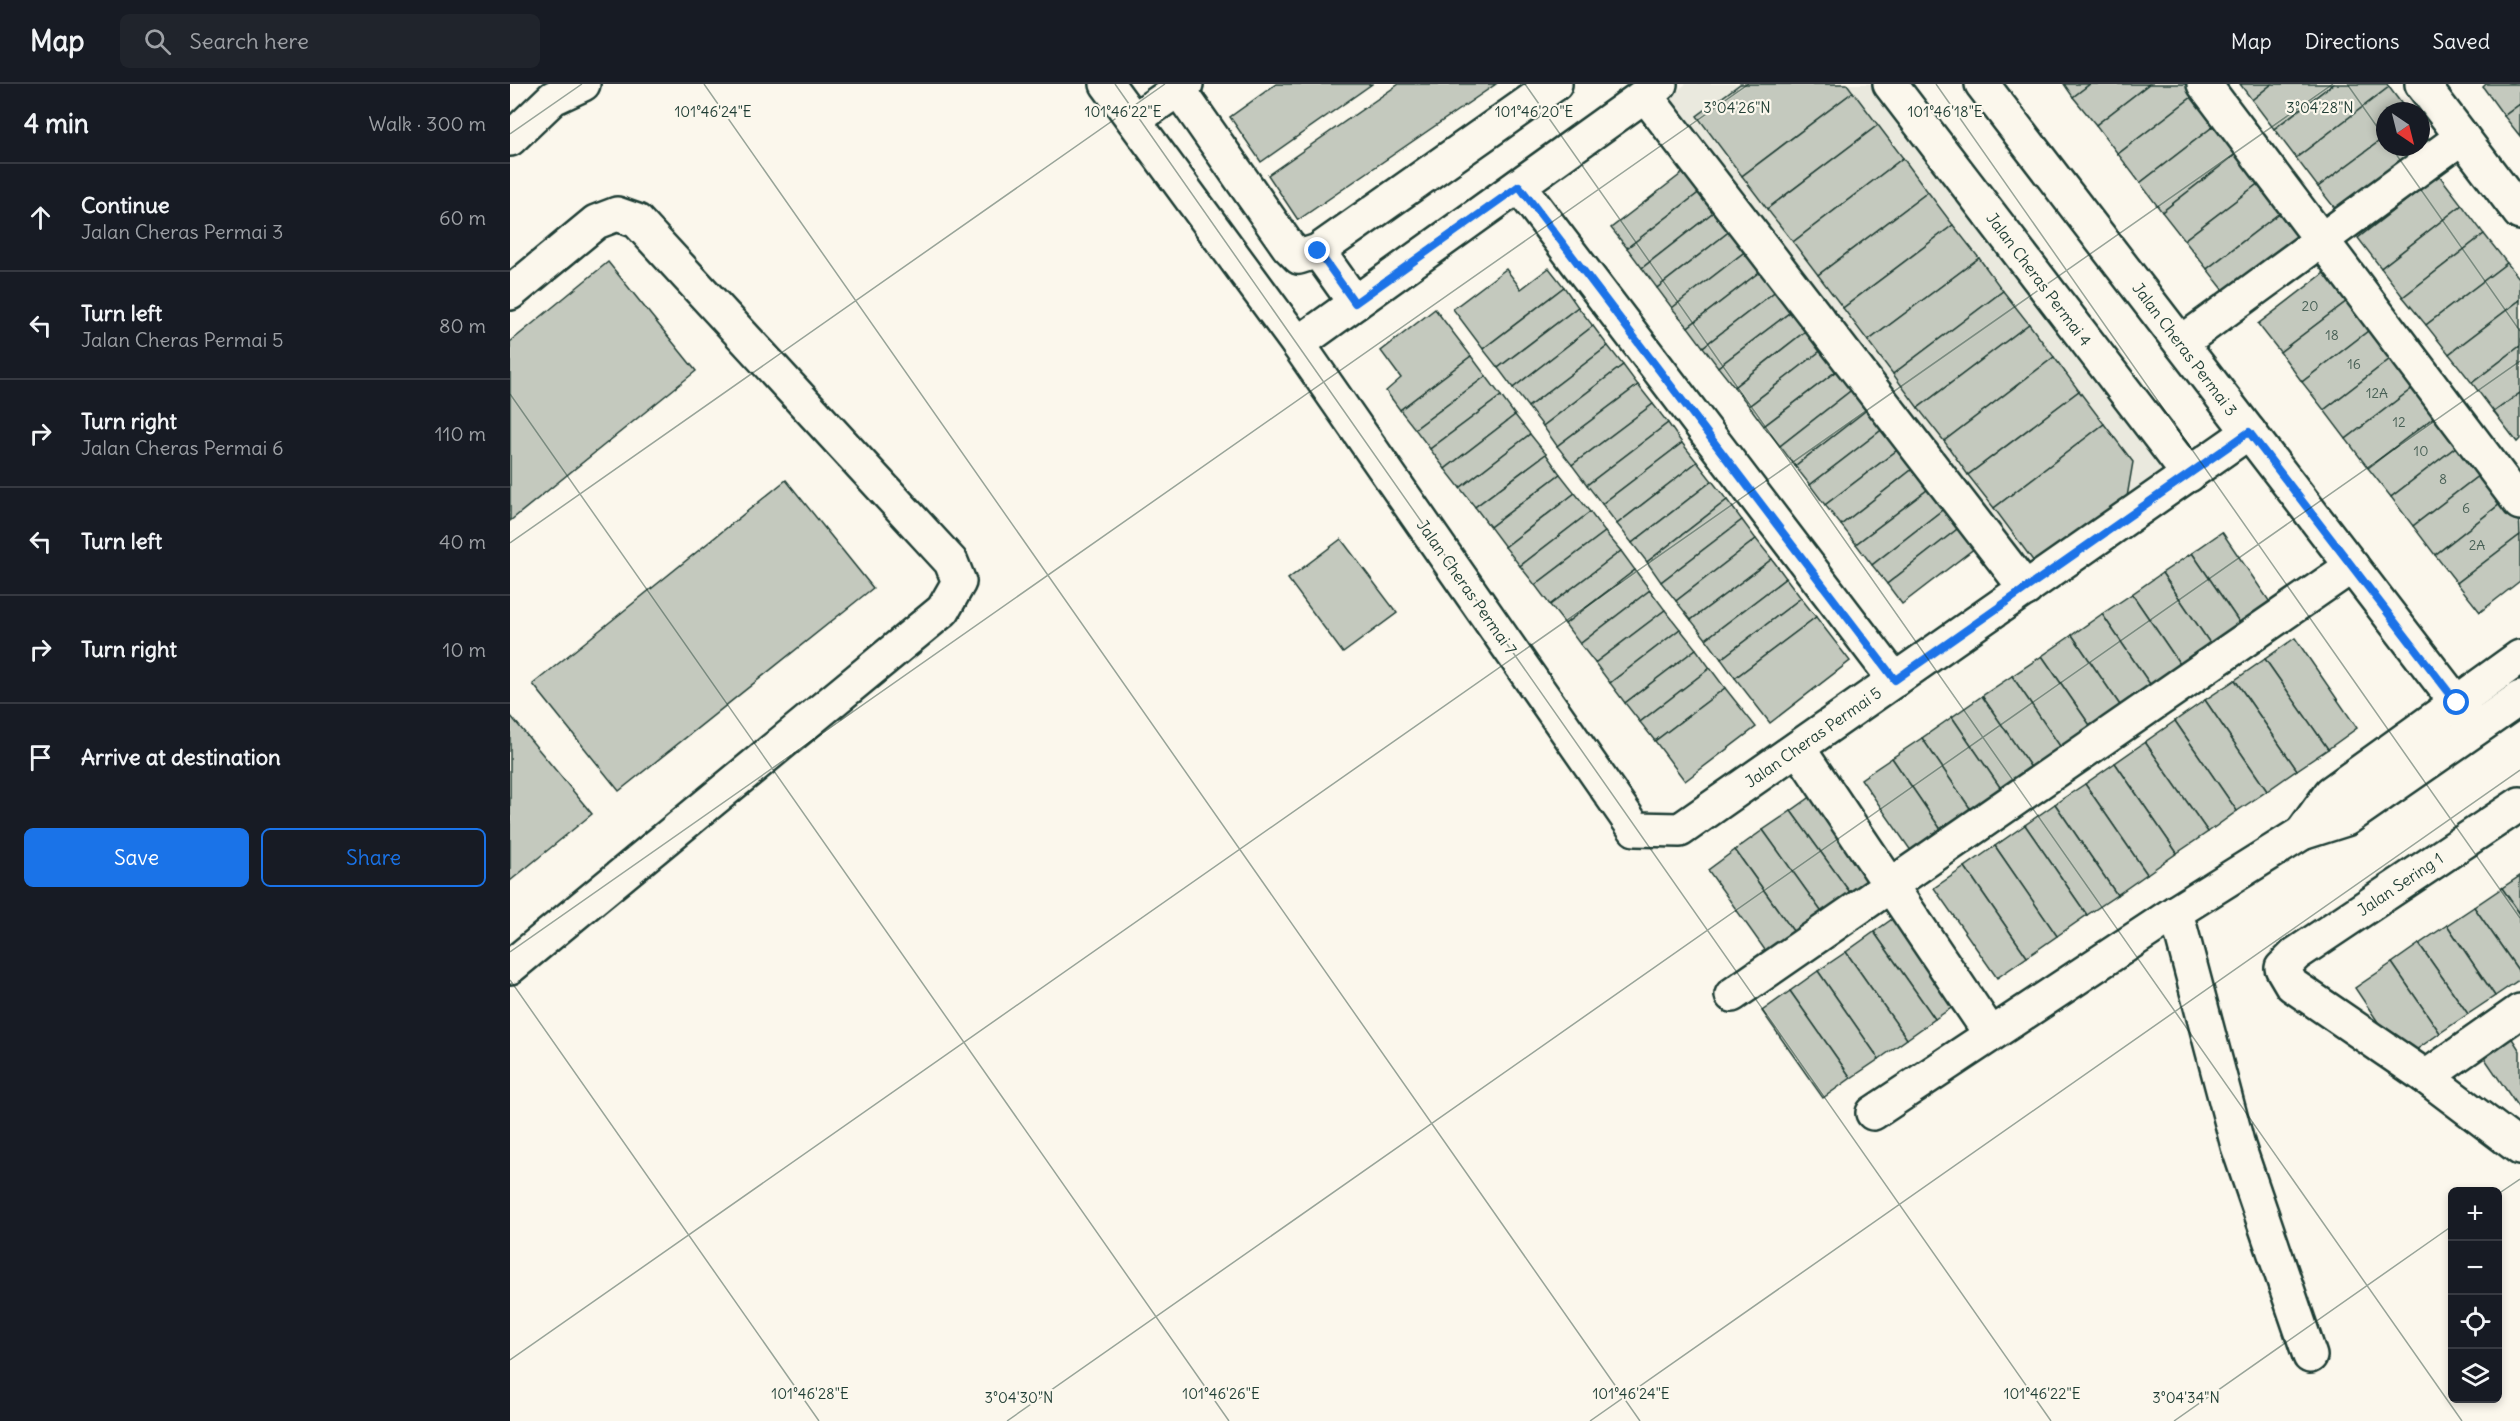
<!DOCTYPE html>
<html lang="en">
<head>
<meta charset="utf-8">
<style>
  body { margin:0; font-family:Delius,sans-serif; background:#20242c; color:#f1f3f6 }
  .controls { position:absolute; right:18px; bottom:18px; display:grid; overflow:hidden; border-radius:9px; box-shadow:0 3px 9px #0003 }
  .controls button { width:54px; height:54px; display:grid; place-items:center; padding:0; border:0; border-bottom:2px solid #363941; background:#171b24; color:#f1f3f6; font:30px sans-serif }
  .compass { position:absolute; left:1866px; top:18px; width:54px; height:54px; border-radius:50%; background:#171b24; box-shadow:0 3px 9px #0003; rotate:145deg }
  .stop { position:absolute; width:18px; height:18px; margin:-14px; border:4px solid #1a73e8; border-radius:50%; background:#fff }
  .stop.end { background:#1a73e8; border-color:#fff; box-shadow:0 2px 6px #0008 }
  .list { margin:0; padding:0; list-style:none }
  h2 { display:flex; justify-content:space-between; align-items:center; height:78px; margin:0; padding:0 24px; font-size:26px }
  h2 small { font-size:20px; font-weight:400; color:#9ea1a6 }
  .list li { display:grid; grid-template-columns:39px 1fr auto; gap:18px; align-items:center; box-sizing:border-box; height:108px; padding:0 24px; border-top:2px solid #363941 }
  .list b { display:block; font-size:22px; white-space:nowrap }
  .list p { margin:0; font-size:20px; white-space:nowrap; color:#9ea1a6 }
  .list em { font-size:20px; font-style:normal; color:#9ea1a6 }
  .actions { display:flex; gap:12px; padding:18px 24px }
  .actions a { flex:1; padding:14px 0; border:2px solid #1a73e8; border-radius:9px; text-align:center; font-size:21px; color:#1a73e8 }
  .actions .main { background:#1a73e8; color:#fff }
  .icon { flex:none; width:33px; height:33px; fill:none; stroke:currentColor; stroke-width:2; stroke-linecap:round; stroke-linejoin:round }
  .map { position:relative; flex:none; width:2010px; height:1337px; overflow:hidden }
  header { display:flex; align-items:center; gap:36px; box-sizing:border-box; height:84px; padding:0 30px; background:#171b24; border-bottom:2px solid #363941 }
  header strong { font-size:28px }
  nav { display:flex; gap:33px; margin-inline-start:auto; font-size:21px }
  .search { width:420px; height:54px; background:#20242c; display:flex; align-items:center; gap:15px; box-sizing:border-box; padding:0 21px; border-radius:9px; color:#9ea1a6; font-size:22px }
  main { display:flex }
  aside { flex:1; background:#171b24 }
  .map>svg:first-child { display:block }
  .built { fill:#eae9de }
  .building { fill:#c4c9be; stroke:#1f3d34; stroke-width:1.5 }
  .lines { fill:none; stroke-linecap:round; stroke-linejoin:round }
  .minor-casing { stroke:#1f3d34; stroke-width:38 }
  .minor { stroke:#fbf7ec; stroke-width:33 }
  .route { stroke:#1a73e8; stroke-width:8 }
  .ticks { fill:none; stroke:#1f3d34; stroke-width:1.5; stroke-opacity:0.45 }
  .labels { text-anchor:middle; stroke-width:4.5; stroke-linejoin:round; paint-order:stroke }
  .number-label { font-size:14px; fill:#486056 }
  .street-label { font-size:16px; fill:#1f3d34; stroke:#fbf7ec }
  .ticks-label { font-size:15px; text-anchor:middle; fill:#1f3d34; stroke:#fbf7ec; stroke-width:4.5; stroke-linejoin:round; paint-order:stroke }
</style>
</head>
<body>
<header>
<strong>Map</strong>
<div class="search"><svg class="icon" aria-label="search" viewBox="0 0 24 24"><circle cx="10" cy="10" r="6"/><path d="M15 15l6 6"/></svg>Search here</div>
<nav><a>Map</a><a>Directions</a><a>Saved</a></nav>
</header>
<main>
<aside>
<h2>4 min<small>Walk · 300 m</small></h2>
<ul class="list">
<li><svg class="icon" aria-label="ahead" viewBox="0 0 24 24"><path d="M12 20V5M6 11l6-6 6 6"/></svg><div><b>Continue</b><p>Jalan Cheras Permai 3</p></div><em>60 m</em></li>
<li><svg class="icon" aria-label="left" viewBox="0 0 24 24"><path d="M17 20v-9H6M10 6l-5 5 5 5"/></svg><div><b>Turn left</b><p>Jalan Cheras Permai 5</p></div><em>80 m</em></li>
<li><svg class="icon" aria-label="right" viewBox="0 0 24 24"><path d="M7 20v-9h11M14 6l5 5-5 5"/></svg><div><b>Turn right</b><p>Jalan Cheras Permai 6</p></div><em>110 m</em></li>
<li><svg class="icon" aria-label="left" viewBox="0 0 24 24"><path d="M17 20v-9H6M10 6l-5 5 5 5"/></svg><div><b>Turn left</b></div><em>40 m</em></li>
<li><svg class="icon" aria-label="right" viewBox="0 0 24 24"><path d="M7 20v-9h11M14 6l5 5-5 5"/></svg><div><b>Turn right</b></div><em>10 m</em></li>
<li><svg class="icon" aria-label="arrive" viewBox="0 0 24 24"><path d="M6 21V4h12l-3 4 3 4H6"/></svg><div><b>Arrive at destination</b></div></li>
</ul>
<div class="actions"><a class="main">Save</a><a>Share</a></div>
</aside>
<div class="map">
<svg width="2010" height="1337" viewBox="0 0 2010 1337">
  <rect width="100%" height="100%" fill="#fbf7ec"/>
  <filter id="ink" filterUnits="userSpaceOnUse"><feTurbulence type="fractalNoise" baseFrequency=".0167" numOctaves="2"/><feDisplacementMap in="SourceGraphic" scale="12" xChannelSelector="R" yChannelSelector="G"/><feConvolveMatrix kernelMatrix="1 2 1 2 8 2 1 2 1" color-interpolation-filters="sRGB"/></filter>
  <g filter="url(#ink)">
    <polygon class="built" points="1176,0 1362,0 1659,389 1516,487 1152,18"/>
    <g class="building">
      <polygon points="766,0 862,0 751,78 720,33"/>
      <polygon points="889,0 986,0 788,136 758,91"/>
      <polygon points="1230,0 1337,0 1343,8 1232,92 1187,32"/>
      <polygon points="1554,0 1580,0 1563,13"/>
      <polygon points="1580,0 1639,0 1586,41 1563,13"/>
      <polygon points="1639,0 1693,0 1695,3 1608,70 1586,41"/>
      <polygon points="1730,0 1762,0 1742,16"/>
      <polygon points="1762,0 1823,0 1764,45 1742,16"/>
      <polygon points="1823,0 1877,0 1879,3 1786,74 1764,45"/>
      <polygon points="1976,0 2010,0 2010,20 1994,32 1973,3"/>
      <polygon points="1695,3 1718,31 1630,99 1608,70"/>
      <polygon points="1879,3 1897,27 1875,27 1875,53 1808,103 1786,74"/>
      <polygon points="1343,8 1368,41 1257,125 1232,92"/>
      <polygon points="2010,20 2010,52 1994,32"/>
      <polygon points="1718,31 1739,60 1652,128 1630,99"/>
      <polygon points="1368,41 1393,74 1283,158 1257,125"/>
      <polygon points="1911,45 1924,61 1831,132 1808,103 1875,53 1875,63 1911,63"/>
      <polygon points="1739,60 1762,89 1674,156 1652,128"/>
      <polygon points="1393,74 1418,108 1308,191 1283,158"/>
      <polygon points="1179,84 1195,104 1117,164 1101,144"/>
      <polygon points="1762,89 1784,118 1697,185 1674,156"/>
      <polygon points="1929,91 1952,121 1871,184 1848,154"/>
      <polygon points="1195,104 1210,123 1132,184 1117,164"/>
      <polygon points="1418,108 1443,141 1333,224 1308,191"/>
      <polygon points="1784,118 1806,146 1719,213 1697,185"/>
      <polygon points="1952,121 1974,150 1893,213 1871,184"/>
      <polygon points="1210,123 1225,143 1147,204 1132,184"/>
      <polygon points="1443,141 1469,174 1358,257 1333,224"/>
      <polygon points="1225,143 1241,163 1162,224 1147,204"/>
      <polygon points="1974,150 1997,179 1916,241 1893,213"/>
      <polygon points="1241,163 1256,183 1178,243 1162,224"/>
      <polygon points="1469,174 1493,207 1383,290 1358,257"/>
      <polygon points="1831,176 1853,205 1770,268 1748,240"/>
      <polygon points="98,178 186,287 0,437 0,258"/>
      <polygon points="1997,179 2010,195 2010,216 1939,270 1916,241"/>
      <polygon points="1256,183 1271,203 1193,263 1178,243"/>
      <polygon points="1039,184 1054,203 973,265 943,225 996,185 1011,205"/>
      <polygon points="1054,203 1068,223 988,284 973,265"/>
      <polygon points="1271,203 1287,223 1208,283 1193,263"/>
      <polygon points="1853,205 1875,234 1792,298 1770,268"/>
      <polygon points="1493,207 1519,240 1408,324 1383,290"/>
      <polygon points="2010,216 2010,262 1962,299 1939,270"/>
      <polygon points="1068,223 1083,242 1003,304 988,284"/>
      <polygon points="1287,223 1302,242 1224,303 1208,283"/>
      <polygon points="925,225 961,272 890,326 876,307 891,294 871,267"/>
      <polygon points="1875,234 1897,262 1814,326 1792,298"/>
      <polygon points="1519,240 1544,273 1434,357 1408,324"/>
      <polygon points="1083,242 1098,262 1018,323 1003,304"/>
      <polygon points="1302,242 1317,262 1239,322 1224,303"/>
      <polygon points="1098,262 1113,281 1033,342 1018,323"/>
      <polygon points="1317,262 1333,282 1254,342 1239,322"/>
      <polygon points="1897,262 1920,291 1836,355 1814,326"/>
      <polygon points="2010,262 2010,309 1984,328 1962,299"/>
      <polygon points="961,272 976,292 905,345 890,326"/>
      <polygon points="1544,273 1569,307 1458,391 1434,357"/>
      <polygon points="1113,281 1128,301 1047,362 1033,342"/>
      <polygon points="1333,282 1348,301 1270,362 1254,342"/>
      <polygon points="1920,291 1941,320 1858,384 1836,355"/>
      <polygon points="976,292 991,312 920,365 905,345"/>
      <polygon points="1128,301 1143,320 1062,381 1047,362"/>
      <polygon points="1348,301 1363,321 1285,382 1270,362"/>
      <polygon points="1569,307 1594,340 1484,424 1458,391"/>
      <polygon points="2010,309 2010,355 2007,358 1984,328"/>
      <polygon points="991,312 1005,331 935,385 920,365"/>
      <polygon points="1143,320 1158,339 1077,401 1062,381"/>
      <polygon points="1941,320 1964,349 1881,413 1858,384"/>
      <polygon points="1363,321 1378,341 1300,401 1285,382"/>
      <polygon points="1005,331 1020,350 950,404 935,385"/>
      <polygon points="1158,339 1172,359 1092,420 1077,401"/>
      <polygon points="1594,340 1623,378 1617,413 1527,482 1484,424"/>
      <polygon points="1378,341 1394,361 1315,421 1300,401"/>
      <polygon points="1964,349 1986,378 1903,442 1881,413"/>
      <polygon points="1020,350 1036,370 965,423 950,404"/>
      <polygon points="1172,359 1187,378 1107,440 1092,420"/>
      <polygon points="1394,361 1409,380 1331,441 1315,421"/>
      <polygon points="1036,370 1050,390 980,443 965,423"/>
      <polygon points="1187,378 1202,397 1122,459 1107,440"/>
      <polygon points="1986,378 2008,406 1925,471 1903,442"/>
      <polygon points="1409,380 1425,400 1346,460 1331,441"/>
      <polygon points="1050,390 1065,409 995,463 980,443"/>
      <polygon points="276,396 363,504 109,707 23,600"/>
      <polygon points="1202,397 1217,416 1137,478 1122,459"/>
      <polygon points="1425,400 1440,420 1362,481 1346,460"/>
      <polygon points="2008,406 2010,451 1947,499 1925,471"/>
      <polygon points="1065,409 1080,428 1010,482 995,463"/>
      <polygon points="1217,416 1232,436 1151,498 1137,478"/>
      <polygon points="1440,420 1455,439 1377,500 1362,481"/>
      <polygon points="1080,428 1095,448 1025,501 1010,482"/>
      <polygon points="1232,436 1246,455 1166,517 1151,498"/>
      <polygon points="1455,439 1470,460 1392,520 1377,500"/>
      <polygon points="1095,448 1111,467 1040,521 1025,501"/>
      <polygon points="1712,448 1766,527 1736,548 1682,469"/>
      <polygon points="2010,451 2010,497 1970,528 1947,499"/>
      <polygon points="831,455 887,529 833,569 778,495"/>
      <polygon points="1246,455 1262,475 1181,536 1166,517"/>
      <polygon points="1111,467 1125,486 1055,540 1040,521"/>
      <polygon points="1682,469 1736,548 1706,568 1652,489"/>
      <polygon points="1262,475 1276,494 1196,555 1181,536"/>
      <polygon points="1125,486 1140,506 1070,560 1055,540"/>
      <polygon points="1652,489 1706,568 1676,589 1622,510"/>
      <polygon points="1276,494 1291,514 1211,575 1196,555"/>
      <polygon points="1140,506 1155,526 1085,579 1070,560"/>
      <polygon points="1622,510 1676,589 1646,609 1592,530"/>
      <polygon points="1291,514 1306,533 1225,594 1211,575"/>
      <polygon points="1155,526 1170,545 1100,599 1085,579"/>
      <polygon points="1592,530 1646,609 1616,630 1562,551"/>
      <polygon points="1306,533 1340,577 1260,639 1225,594"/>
      <polygon points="1170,545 1186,565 1115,619 1100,599"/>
      <polygon points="1562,551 1616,630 1586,650 1532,572"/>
      <polygon points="1785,554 1847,644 1818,665 1755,575"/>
      <polygon points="1186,565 1200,584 1130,638 1115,619"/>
      <polygon points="1532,572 1586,650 1556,671 1502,592"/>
      <polygon points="1755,575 1818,665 1787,686 1725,596"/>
      <polygon points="1200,584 1215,604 1145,657 1130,638"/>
      <polygon points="1502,592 1556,671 1526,691 1472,612"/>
      <polygon points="1725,596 1787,686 1757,707 1695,616"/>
      <polygon points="1215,604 1246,643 1175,697 1145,657"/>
      <polygon points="1472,612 1526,691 1496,712 1442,633"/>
      <polygon points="1695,616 1757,707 1727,727 1665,637"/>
      <polygon points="0,631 82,730 0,797"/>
      <polygon points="1442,633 1496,712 1466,733 1412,654"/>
      <polygon points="1665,637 1727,727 1698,748 1635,658"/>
      <polygon points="1412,654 1466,733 1436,753 1382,674"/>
      <polygon points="1635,658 1698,748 1667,769 1605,679"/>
      <polygon points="1382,674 1436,753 1406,774 1351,695"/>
      <polygon points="1605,679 1667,769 1637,790 1575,700"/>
      <polygon points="1575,700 1637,790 1607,811 1545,720"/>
      <polygon points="1309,707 1371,794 1344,814 1281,727"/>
      <polygon points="1545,720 1607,811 1577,831 1515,741"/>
      <polygon points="1281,727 1344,814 1316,834 1253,746"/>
      <polygon points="1515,741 1577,831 1547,852 1485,762"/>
      <polygon points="1253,746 1316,834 1288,854 1225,766"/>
      <polygon points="1485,762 1547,852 1517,873 1455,783"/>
      <polygon points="1225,766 1288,854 1260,873 1198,786"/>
      <polygon points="1455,783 1517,873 1487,894 1424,804"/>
      <polygon points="2010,792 2010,830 1992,804"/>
      <polygon points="1992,804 2010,830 2010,889 1964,823"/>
      <polygon points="1964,823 2010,889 2010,895 1985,912 1937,841"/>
      <polygon points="1392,828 1453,916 1425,935 1364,848"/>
      <polygon points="1937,841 1985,912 1958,930 1909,860"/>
      <polygon points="1364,848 1425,935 1397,955 1336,868"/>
      <polygon points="1909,860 1958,930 1930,949 1882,879"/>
      <polygon points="1336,868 1397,955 1369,975 1308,887"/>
      <polygon points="1882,879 1930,949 1893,975 1845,904"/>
      <polygon points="1308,887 1369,975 1341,994 1280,907"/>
      <polygon points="1280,907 1341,994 1313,1014 1252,927"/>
      <polygon points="2001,953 2010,967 2010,1026 1973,972"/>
    </g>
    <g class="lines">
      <defs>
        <g id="minor">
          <polyline points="597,0 788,260 1125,745 1170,746 1739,348"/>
          <polyline points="665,0 778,162 789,173 808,167 1045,0"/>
          <polyline points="1380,0 1679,391"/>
          <polyline points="1472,0 1966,644"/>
          <polyline points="1694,0 2010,419"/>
          <polyline points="1912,0 2010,129"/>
          <polyline points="1135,11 1516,505"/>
          <polyline points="624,36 676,0"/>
          <polyline points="0,55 43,14 73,0"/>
          <polyline points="1009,102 1385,596"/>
          <polyline points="808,167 845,219"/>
          <polyline points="0,209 86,138 107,130 127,137 441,478 449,498 433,526 0,883"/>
          <polyline points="1671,259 1952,53"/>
          <polyline points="788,260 1150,0"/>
          <polyline points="1288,664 1480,949"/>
          <polyline points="2010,720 1786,870 1772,884 1782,901 1916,993 2010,1064"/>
          <polyline points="1792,749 1821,709 2010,573"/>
          <polyline points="1666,828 1728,1062 1800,1272"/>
          <polyline points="1222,911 1842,482"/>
          <polyline points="1916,993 2010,927"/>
          <polyline points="1363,1029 1666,828 1792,749 1836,735 2010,614"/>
        </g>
      </defs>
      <use href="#minor" class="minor-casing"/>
      <use href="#minor" class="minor"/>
    </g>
  </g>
  <g class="lines" filter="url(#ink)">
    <polyline class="route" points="808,167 845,219 1009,102 1385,596 1739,348 1947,619"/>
  </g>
  <path class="ticks" d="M194,0l936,1337M605,0l936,1337M1015,0l937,1337M1426,0l584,834M1837,0l38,54M0,50l72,-50M1881,63l129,184M0,310l719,1027M0,459l655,-459M0,868l1239,-868M0,896l309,441M1988,1110l22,-15M0,1276l1823,-1276M497,1337l1513,-1060M1080,1337l930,-651M1664,1337l278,-195"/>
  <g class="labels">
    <g class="number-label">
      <text x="1800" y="227">20</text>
      <text x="1822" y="256">18</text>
      <text x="1844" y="285">16</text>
      <text x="1867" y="314">12A</text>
      <text x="1889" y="343">12</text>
      <text x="1911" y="372">10</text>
      <text x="1933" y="400">8</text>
      <text x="1956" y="429">6</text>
      <text x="1967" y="466">2A</text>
    </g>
    <g class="street-label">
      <text transform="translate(1529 195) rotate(53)" y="6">Jalan Cheras Permai 4</text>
      <text transform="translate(1675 265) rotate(53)" y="6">Jalan Cheras Permai 3</text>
      <text transform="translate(957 503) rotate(55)" y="6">Jalan Cheras Permai 7</text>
      <text transform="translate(1303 653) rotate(-35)" y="6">Jalan Cheras Permai 5</text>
      <text transform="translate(1890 800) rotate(-34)" y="6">Jalan Sering 1</text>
    </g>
  </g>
  <g class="ticks-label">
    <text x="1810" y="29">3°04'28"N</text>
    <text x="1227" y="29">3°04'26"N</text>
    <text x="203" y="33">101°46'24"E</text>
    <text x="613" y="33">101°46'22"E</text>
    <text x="1435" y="33">101°46'18"E</text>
    <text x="1024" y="33">101°46'20"E</text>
    <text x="300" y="1315">101°46'28"E</text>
    <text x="711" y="1315">101°46'26"E</text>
    <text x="1121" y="1315">101°46'24"E</text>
    <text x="1532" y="1315">101°46'22"E</text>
    <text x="509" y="1319">3°04'30"N</text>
    <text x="1676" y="1319">3°04'34"N</text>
  </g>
</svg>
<div class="controls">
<button>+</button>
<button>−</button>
<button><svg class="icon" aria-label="locate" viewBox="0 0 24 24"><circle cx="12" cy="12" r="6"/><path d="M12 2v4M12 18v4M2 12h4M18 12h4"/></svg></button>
<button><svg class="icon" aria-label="layers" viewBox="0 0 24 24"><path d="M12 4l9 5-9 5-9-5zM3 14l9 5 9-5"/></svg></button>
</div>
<svg class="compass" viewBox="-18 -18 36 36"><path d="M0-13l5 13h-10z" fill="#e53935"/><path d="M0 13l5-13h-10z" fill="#9ea1a6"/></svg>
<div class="stop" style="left:1947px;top:619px"></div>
<div class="stop end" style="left:808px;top:167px"></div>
</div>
</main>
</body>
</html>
